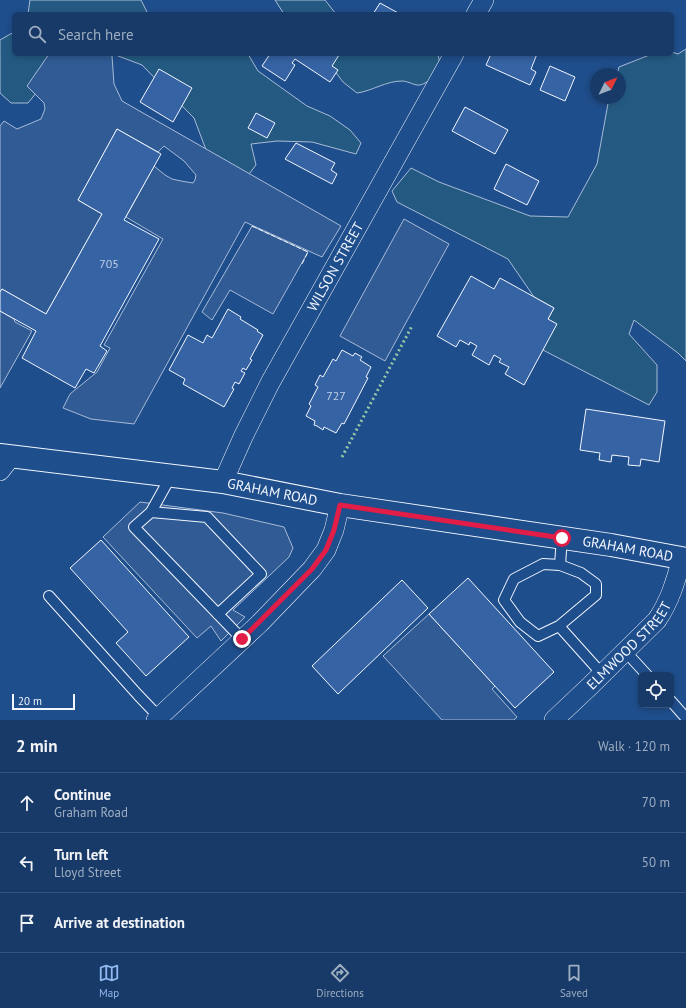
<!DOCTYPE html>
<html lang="en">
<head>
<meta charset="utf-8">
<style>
  body { margin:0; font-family:"PT Sans",sans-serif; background:#244571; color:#f1f3f6 }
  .controls { position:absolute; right:12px; bottom:12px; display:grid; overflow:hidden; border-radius:6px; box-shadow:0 2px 6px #0003 }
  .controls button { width:36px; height:36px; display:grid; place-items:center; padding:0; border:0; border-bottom:1px solid #36547d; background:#173a69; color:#f1f3f6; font:20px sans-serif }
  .compass { position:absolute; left:590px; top:68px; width:36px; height:36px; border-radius:50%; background:#173a69; box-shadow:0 2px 6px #0003; rotate:47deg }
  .scale { position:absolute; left:12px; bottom:10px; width:63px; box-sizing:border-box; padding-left:4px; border:2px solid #f2f6ff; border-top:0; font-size:11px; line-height:14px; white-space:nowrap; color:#f2f6ff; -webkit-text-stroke:3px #1f4e8c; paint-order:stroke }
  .stop { position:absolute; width:12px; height:12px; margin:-9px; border:3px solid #e11d48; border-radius:50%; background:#fff }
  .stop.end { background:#e11d48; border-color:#fff; box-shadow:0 1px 4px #0008 }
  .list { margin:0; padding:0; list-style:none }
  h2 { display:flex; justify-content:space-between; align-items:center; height:52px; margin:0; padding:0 16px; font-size:17px }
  h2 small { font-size:13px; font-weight:400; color:#9eadc0 }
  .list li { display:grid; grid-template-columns:26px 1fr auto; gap:12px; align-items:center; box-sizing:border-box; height:60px; padding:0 16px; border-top:1px solid #36547d }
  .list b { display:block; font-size:15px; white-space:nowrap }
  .list p { margin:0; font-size:13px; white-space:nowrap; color:#9eadc0 }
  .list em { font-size:13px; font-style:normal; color:#9eadc0 }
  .icon { flex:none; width:22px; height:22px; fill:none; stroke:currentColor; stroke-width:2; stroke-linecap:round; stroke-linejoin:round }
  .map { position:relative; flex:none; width:686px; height:720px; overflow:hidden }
  .search { position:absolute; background:#173a69; box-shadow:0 2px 6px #0003; left:12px; right:12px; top:12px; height:44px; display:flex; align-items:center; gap:10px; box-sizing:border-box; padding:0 14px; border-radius:6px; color:#9eadc0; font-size:15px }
  .sheet { height:232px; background:#173a69 }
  nav { display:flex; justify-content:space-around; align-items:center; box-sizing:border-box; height:56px; border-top:1px solid #36547d; background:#173a69; font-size:11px; color:#9eadc0 }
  nav a { display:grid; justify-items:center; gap:2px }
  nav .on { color:#90b9f0 }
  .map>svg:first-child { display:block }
  .green { fill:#245a82; stroke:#a8bbd7 }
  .parking { fill:#305b95; stroke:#a8bbd7 }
  .building { fill:#3563a3; stroke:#f2f6ff }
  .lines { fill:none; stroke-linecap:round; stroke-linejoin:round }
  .service-casing { stroke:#f2f6ff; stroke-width:12 }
  .minor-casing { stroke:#f2f6ff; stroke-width:20 }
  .secondary-casing { stroke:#f2f6ff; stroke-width:24 }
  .service { stroke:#1f4e8c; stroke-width:10 }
  .minor { stroke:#1f4e8c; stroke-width:19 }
  .secondary { stroke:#1f4e8c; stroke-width:22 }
  .hedge { stroke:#97c8a6; stroke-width:3; stroke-dasharray:2 3; stroke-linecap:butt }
  .fence { stroke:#f2f6ff; stroke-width:1; stroke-dasharray:5 2; stroke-linecap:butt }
  .route { stroke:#e11d48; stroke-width:5 }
  .labels { text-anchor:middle; stroke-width:3; stroke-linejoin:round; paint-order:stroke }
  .number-label { font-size:12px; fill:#c3d1e8 }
  .street-label { font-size:14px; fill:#f2f6ff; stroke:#1f4e8c }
</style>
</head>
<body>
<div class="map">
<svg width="686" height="720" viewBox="0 0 686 720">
  <rect width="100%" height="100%" fill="#1f4e8c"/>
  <g class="green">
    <polygon points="30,0 141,0 148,14 28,14"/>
    <polygon points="275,0 325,0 336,14 284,14"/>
    <polygon points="14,32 14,54 63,54 41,87 28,103 11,103 0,93 0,40"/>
    <polygon points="686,49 686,361 678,353 634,320 629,334 657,365 657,392 649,405 543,350 548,319 554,308 534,297 508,259 397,202 392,191 411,168 439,182 530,216 568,217 597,164 609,98 620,98 620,74 617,74 619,67 652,54 672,54 672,52 678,54"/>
    <polygon points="113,54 248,54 258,71 307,106 330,116 350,130 361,143 356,154 312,142 277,141 251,144 256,165 240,186 214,171 194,118 142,65"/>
    <path d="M322,54h116l2,11c-5,9 -9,17 -20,20 -5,1 -12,-4 -18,-4 -16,0 -30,10 -45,12l-14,-11z"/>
  </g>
  <g class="parking">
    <polygon points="49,54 109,54 112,56 114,84 122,101 341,226 322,257 245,222 134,424 91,419 63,408 70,394 97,372 110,348 104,345 163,239 126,217 154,166 165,175 172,179 181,181 193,183 195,180 196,175 184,161 164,146 158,152 117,129 78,200 102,214 46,314 2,289 0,292 0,126 4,121 17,129 41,119 45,109 44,103 27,86"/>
    <polygon points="404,219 449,244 385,361 340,336"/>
    <polygon points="252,226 308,252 273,314 230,290 212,320 202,312"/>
    <polygon points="0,311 14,319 15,322 32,331 0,388"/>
    <polygon points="140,502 223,513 284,527 293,548 289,557 233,610 245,617 221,641 211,626 197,638 103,537"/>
    <polygon points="429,614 495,686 492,689 517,717 514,720 442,720 383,656"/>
  </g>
  <g class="building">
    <polygon points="380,3 400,14 373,14"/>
    <polygon points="270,54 337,54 339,55 332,66 338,70 330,82 295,59 292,63 295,65 285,81 262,66"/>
    <polygon points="491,54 537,54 531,69 536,72 530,85 486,65"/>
    <polygon points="550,66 575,77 565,101 540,90"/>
    <polygon points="159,69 192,88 173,122 140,102"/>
    <polygon points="465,107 508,130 495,154 452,131"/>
    <polygon points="256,113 275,123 267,138 248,128"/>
    <polygon points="117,129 161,154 124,220 159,239 100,346 107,351 94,373 86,369 75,388 22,358 36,331 0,311 0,292 2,289 46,314 102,214 78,200"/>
    <polygon points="296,143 335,163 331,170 337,174 332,184 285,159"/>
    <polygon points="506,164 539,181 527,205 494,189"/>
    <polygon points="471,276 494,289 500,278 554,308 548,319 557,324 524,385 505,374 509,367 499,362 501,359 494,355 489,365 472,355 477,346 470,342 469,345 460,340 456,347 437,336"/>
    <polygon points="228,309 241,317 240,319 258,330 257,331 263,335 250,359 252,360 246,370 243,368 241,371 245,373 239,384 235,382 232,388 234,389 224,407 183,384 185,379 169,370 188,335 203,343 207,335 212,338"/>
    <polygon points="342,350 353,356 355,353 362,357 360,360 371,367 366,377 368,378 344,424 342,423 336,433 324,427 323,430 317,426 314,425 315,421 306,416 311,406 309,404 318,387 315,385 320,375 323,377 333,359 336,361"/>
    <polygon points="586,409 665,421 659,462 641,459 640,466 628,465 629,457 612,455 611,462 599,460 600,453 580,450"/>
    <polygon points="101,540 189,637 146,676 116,643 128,632 70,568"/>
    <polygon points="468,578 554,672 515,708 429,614"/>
    <polygon points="402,580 428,608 338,694 312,666"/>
  </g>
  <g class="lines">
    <defs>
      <g id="service">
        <polyline points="171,476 151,512 134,527 242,639"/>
        <polyline points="151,512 207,517 261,574 218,614"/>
        <polyline points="560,565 562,537"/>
        <polyline points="49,596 138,695 159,717"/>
        <polyline points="559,626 596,595 596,584 581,573 560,565 543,564 514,579 504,600 520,622 538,636 559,626 602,674"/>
        <polyline points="625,651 647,675"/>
        <polyline points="671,701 686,718"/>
      </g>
      <g id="minor">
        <polyline points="476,14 484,0"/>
        <polyline points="0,471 11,457"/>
        <path id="s1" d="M223,482l20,-45 27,-54 184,-329"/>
        <polyline points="156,720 260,623 312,569 326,550 334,530 340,505"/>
        <path id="s2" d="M554,720l36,-34 67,-66c13,-19 19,-40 25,-62"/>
      </g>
      <g id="secondary">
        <path id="s3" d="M0,455l223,27 117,23 271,40 75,14"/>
      </g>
    </defs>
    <use href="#service" class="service-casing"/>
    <use href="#minor" class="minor-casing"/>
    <use href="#secondary" class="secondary-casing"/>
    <use href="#service" class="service"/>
    <use href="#minor" class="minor"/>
    <use href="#secondary" class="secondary"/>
    <polyline class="hedge" points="342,457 412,326"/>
    <polyline class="fence" points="252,226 308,252 302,264"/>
  </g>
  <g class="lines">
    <polyline class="route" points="242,639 312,569 326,550 334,530 340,505 562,538"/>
  </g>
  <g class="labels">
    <g class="number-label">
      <text x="109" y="268">705</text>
      <text x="336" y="400">727</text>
    </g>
    <g class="street-label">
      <text dy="5" stroke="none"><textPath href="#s1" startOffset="243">WILSON STREET</textPath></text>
      <text dy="5" stroke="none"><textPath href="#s3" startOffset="275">GRAHAM ROAD</textPath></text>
      <text dy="5" stroke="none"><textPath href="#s3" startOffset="635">GRAHAM ROAD</textPath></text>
      <text dy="5" stroke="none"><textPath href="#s2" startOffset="106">ELMWOOD STREET</textPath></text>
    </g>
  </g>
</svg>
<div class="controls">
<button><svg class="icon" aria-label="locate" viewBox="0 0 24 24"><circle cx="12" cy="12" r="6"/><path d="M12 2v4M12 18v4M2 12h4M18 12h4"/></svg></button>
</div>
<svg class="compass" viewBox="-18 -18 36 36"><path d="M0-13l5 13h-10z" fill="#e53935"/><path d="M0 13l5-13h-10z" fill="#9eadc0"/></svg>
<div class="scale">20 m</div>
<div class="stop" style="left:562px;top:538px"></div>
<div class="stop end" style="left:242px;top:639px"></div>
<div class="search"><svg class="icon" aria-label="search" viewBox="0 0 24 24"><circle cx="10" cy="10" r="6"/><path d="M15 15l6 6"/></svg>Search here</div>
</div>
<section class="sheet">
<h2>2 min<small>Walk · 120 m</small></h2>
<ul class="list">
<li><svg class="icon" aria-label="ahead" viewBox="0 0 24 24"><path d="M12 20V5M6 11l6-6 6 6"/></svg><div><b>Continue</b><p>Graham Road</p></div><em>70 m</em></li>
<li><svg class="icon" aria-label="left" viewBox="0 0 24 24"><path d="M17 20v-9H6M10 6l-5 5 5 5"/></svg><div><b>Turn left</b><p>Lloyd Street</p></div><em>50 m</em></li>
<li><svg class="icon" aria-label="arrive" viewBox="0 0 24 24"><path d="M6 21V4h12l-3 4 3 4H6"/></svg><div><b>Arrive at destination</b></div></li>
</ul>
</section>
<nav>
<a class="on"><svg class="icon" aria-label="map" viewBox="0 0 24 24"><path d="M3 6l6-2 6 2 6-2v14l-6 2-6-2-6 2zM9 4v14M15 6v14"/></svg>Map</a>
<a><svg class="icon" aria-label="directions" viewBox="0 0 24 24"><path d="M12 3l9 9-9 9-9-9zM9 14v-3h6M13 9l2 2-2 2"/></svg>Directions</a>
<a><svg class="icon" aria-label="saved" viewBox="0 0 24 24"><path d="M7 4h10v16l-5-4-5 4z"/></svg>Saved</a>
</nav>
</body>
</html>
